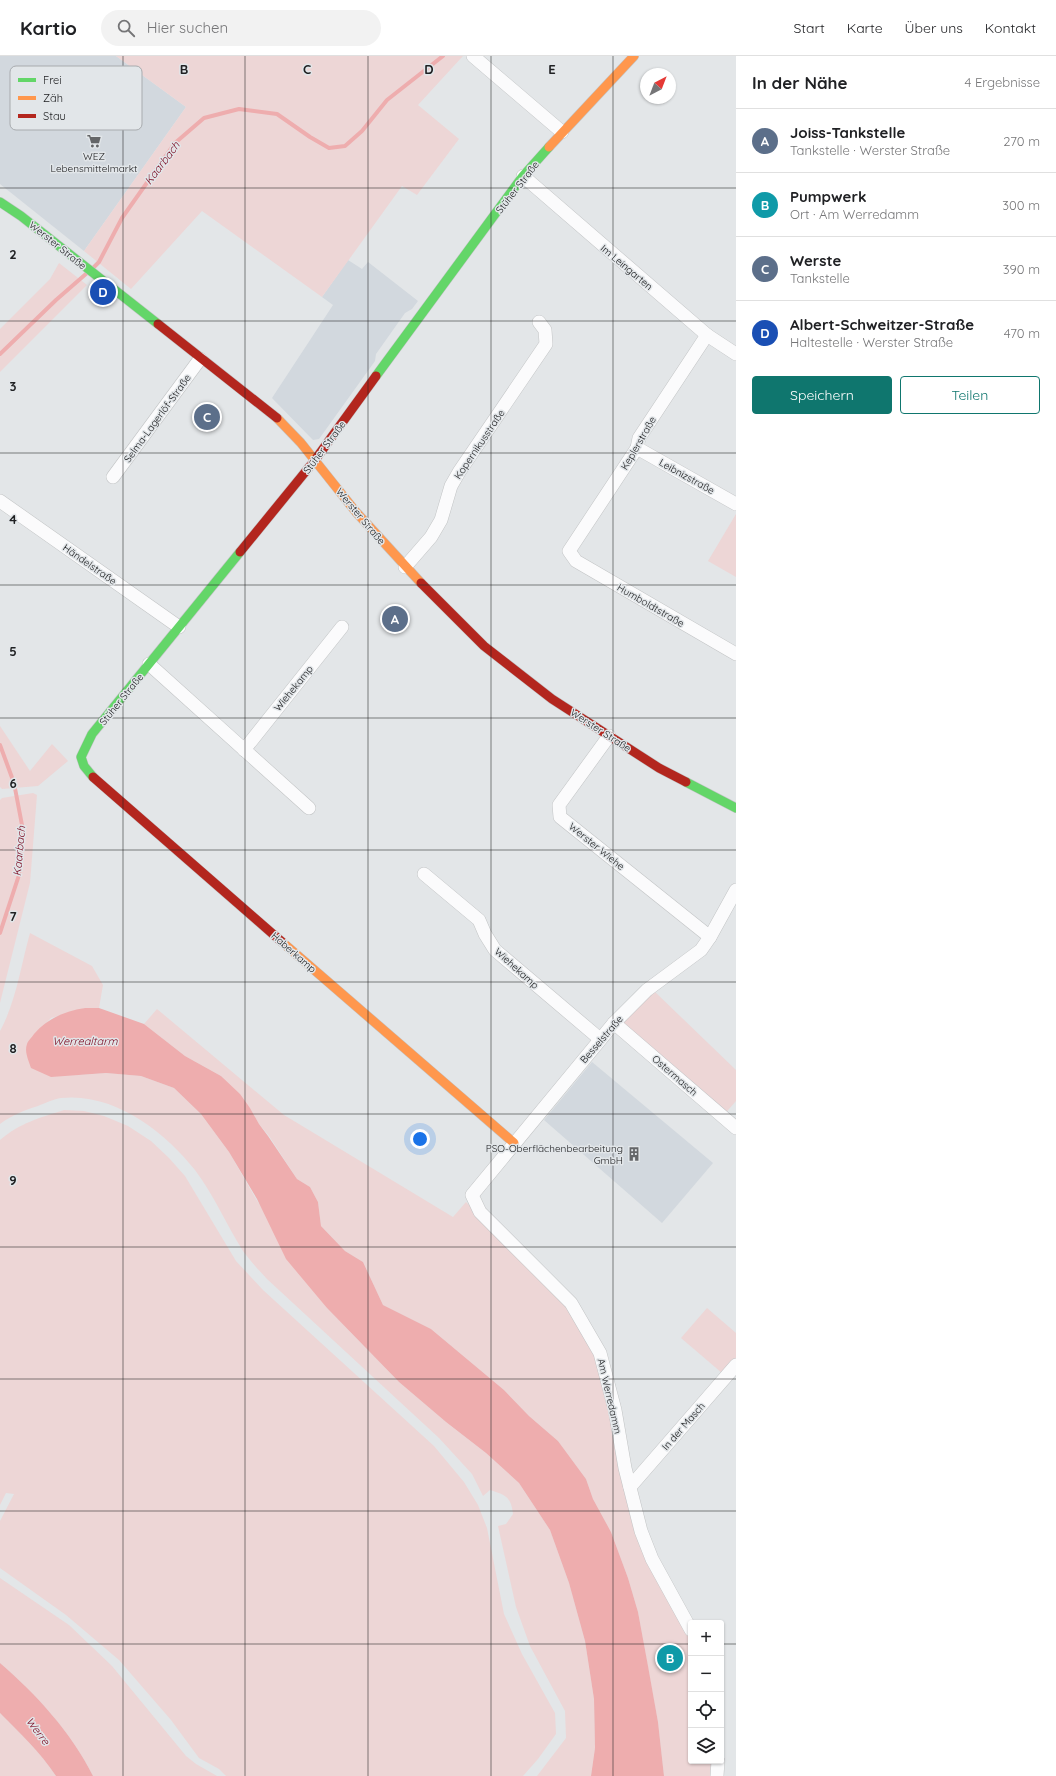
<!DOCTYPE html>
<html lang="de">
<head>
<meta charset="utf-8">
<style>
  body { margin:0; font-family:Quicksand,sans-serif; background:#f2f2f2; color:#202124 }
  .controls { position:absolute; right:12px; bottom:12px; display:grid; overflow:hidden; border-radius:4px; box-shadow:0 1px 3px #0004 }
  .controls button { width:36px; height:36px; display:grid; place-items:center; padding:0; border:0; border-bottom:1px solid #e0e0e0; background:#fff; color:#202124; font:20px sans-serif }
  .compass { position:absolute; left:640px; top:12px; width:36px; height:36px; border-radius:50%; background:#fff; box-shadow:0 1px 3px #0004; rotate:42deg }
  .you { position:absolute; left:420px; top:1083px; width:14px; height:14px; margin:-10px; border:3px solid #fff; border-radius:50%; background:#1a73e8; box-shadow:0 0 0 6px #1a73e833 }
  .badge { display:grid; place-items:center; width:26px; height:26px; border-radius:50%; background:#0f766e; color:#fff; font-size:13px; font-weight:700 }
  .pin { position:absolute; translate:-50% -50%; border:2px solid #fff; box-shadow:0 1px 4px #0006 }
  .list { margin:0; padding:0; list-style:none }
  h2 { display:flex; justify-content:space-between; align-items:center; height:52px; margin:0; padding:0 16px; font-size:17px }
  h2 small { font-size:13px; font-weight:400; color:#757577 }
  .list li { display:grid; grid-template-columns:26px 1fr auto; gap:12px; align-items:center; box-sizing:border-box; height:64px; padding:0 16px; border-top:1px solid #e0e0e0 }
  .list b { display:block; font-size:15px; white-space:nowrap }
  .list p { margin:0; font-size:13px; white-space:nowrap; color:#757577 }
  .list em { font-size:13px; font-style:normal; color:#757577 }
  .actions { display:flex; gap:8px; padding:12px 16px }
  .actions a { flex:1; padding:9px 0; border:1px solid #0f766e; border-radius:4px; text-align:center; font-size:14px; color:#0f766e }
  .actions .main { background:#0f766e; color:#fff }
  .icon { flex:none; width:22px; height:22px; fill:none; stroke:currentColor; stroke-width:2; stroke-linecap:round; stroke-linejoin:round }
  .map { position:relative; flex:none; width:736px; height:1720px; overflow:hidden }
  header { display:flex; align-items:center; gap:24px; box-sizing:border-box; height:56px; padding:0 20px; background:#fff; border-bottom:1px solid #e0e0e0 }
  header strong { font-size:19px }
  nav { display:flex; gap:22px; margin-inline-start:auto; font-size:14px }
  .search { width:280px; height:36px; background:#f2f2f2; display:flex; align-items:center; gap:10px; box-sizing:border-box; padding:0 14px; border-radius:22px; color:#757577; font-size:15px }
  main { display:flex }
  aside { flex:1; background:#fff }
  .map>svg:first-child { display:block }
  .built { fill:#d2d8de }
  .green { fill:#edd6d6 }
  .water { fill:#eeadae }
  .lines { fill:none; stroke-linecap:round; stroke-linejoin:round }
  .stream { stroke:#eeadae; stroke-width:4 }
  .street-casing { stroke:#c2c4c5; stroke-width:14 }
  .fast-casing { stroke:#c2c4c5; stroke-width:10 }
  .slow-casing { stroke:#c2c4c5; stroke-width:10 }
  .jam-casing { stroke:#c2c4c5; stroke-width:10 }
  .street { stroke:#fbfbfc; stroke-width:13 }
  .fast { stroke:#63d668; stroke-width:9 }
  .slow { stroke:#ff974d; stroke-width:9 }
  .jam { stroke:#b3261e; stroke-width:9 }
  .grid { fill:none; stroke:#202123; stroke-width:1; stroke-opacity:0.55 }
  .labels { text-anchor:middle; stroke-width:3; stroke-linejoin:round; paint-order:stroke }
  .poi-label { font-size:10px; fill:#202123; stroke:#e2e6e9 }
  .street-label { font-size:10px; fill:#202123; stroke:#e2e6e9 }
  .water-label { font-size:11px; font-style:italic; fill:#7b081f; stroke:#e2e6e9 }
  .key { fill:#e2e6e9; stroke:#a8abae; stroke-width:1 }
  .key-label { font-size:11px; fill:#202123 }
  .grid-label { font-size:13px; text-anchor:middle; font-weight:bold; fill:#202123; stroke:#e2e6e9; stroke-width:3; stroke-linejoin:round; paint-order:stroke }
</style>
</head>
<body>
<header>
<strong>Kartio</strong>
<div class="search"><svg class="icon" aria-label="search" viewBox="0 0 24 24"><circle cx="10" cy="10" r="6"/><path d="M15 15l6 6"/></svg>Hier suchen</div>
<nav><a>Start</a><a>Karte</a><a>Über uns</a><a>Kontakt</a></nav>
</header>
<main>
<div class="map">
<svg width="736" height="1720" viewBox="0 0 736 1720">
  <rect width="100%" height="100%" fill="#e3e6e8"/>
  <g class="built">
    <polygon points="0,0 116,0 186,51 84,195 0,128"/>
    <polygon points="348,204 362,213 368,206 418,245 412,253 405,257 376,298 375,305 319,383 313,384 272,342 333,249 322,241"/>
    <polygon points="592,1006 713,1107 662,1167 544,1064"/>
  </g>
  <g class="green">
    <polygon points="116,0 463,0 418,49 459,83 417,139 402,130 322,241 202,155 131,233 84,195 186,51"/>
    <polygon points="59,207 87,229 0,316 0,273 50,223"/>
    <polygon points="736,458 736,521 708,505"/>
    <polygon points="0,670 30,715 52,688 68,705 38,730 2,733 0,731"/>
    <polygon points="33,737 37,739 30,827 0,947 0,744 2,742"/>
    <path d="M30,877l62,33 11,19 -4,23h-14l-34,10 -24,26 52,31 27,-2 35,3 33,12 27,26 28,38 27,47 71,109 72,74 47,40 40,31 33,30 31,47 19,53 16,58 9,58 1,49 -4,28h-54l29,-38 -1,-27 -35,-65 -14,-39 -18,-81 8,-2 7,-10c-2,-17 -7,-19 -23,-24l-7,6 -11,-22 -33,-36 -172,-159c-8,-9 -17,-18 -24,-28 -16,-25 -29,-56 -48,-81 -30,-38 -81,-78 -134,-72 -7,1 -16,5 -23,8 -13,4 -26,9 -38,18v-93c16,-29 21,-66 30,-98z"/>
    <polygon points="654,935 736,1014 736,1045 722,1061 618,972"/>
    <polygon points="157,953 284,1059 453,1161 466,1146 523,1202 569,1250 598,1301 621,1414 691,1583 691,1705 711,1705 710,1720 664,1720 658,1666 638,1556 628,1522 611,1476 593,1443 586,1423 558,1385 529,1360 504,1334 431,1273 383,1249 363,1206 345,1195 321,1170 318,1146 310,1131 297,1123 269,1080 259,1068 250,1052 221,1020 185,1000 144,968"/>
    <path d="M64,1054l20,1 20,5 24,10 23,15 18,17 16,18 51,85 27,29 171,156 30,36 14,23 9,23 17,86 18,40 33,59 1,21 -18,25 -15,17h-297l-7,-7 -20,-11 -28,-38 -52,-60 -53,-45 -66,-47v-47l14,-27 -8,-1 -6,12v-365c20,-17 39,-22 64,-30z"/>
    <polygon points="707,1252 736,1277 736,1315 729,1323 681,1282"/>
    <path d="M0,1522l69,47 43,41 74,90 10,8 21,12h-124c-21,-43 -58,-83 -93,-113z"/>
    <path d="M0,1657c20,20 40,39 56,63h-56z"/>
  </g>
  <g class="water">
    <path d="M85,952h14l45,16 41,32 36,20 19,18 10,14 9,16 9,12 29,43 13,8 8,15 3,24 24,25 18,11 20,43 48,24 73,61 25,26 29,25 28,38 7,20 18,33 17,46 10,34 10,54 10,56 6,54h-73l4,-28 -1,-49 -9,-58 -16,-58 -19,-53 -31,-47 -33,-30 -40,-31 -47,-40 -72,-74 -41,-49 -29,-60 -28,-47 -28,-38 -27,-26 -33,-12 -35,-3 -55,4 -20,-9c-2,-7 -7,-16 -4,-24 1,-3 5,-7 7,-10 14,-16 31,-23 51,-26z"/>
    <path d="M0,1607c35,30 72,70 93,113h-37c-16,-24 -36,-43 -56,-63z"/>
  </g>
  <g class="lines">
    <g class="stream">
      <polyline points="94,211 99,206 122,162 175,87 204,62 239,53 277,58 310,81 329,92 345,90 362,75 387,44 443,0"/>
      <polyline points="0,298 56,244 87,217"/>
      <polyline points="0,689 14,727 22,769 19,819 0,877"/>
    </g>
    <defs>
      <g id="street">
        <polyline points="473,0 562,76"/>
        <polyline points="523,120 707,279 736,298"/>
        <polyline points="707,279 639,382 637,392 569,495 576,505 736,598"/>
        <polyline points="637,392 736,448"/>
        <polyline points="113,421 200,303"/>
        <polyline points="0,445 179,571"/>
        <polyline points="405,511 431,481 441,464 451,430 459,416 546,288 545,274 539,266"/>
        <polyline points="149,608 309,752"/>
        <polyline points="609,680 559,749 560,761 710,881"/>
        <polyline points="244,694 342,571"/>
        <polyline points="424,818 479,864 485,878 495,894 600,983"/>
        <polyline points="614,967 736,1072"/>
        <polyline points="630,1431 736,1309"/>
        <polyline points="691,1574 652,1503 641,1475 625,1412 615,1354 600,1297 571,1247 480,1156 472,1139 614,967 647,934 701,894 710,881 736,834"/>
        <polyline points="717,1720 718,1705"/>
      </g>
      <g id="fast">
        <polyline points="0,146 21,160 158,268"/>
        <polyline points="376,320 523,120 549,91"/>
        <polyline points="93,721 84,710 81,701 92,678 240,496"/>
        <polyline points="686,726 736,752"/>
      </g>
      <g id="slow">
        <polyline points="549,91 634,0"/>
        <polyline points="277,362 301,387 356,456 421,527"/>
        <polyline points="282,886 514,1087"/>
      </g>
      <g id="jam">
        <polyline points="158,268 277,362"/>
        <polyline points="240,496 315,404 376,320"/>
        <polyline points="421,527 484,590 552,643 659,712 686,726"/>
        <polyline points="93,721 282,886"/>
      </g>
    </defs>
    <use href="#street" class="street-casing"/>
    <use href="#fast" class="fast-casing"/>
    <use href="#slow" class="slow-casing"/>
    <use href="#jam" class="jam-casing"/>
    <use href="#street" class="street"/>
    <use href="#fast" class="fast"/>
    <use href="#slow" class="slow"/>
    <use href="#jam" class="jam"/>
  </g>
  <path class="grid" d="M123,0v1720M245,0v1720M368,0v1720M491,0v1720M613,0v1720M0,132h736M0,265h736M0,397h736M0,529h736M0,662h736M0,794h736M0,926h736M0,1058h736M0,1191h736M0,1323h736M0,1455h736M0,1588h691M721,1588h15"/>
  <defs>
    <symbol id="supermarket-bare" viewBox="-9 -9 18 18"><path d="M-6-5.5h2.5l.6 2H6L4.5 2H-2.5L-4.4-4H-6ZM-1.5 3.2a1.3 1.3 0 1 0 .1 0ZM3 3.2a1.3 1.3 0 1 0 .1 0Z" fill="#646668" stroke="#e2e6e9" stroke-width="2.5" paint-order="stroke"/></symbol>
    <symbol id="building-bare" viewBox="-9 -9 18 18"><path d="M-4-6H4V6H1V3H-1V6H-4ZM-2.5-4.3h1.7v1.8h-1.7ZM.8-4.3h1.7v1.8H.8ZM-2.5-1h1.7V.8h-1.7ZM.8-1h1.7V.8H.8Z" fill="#646668" stroke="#e2e6e9" stroke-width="2.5" paint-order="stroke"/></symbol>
  </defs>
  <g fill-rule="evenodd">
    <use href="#supermarket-bare" x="84" y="75" width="20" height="20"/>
    <use href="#building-bare" x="624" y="1088" width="20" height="20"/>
  </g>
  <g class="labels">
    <g class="poi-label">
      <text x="94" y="104">WEZ<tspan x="94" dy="12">Lebensmittelmarkt</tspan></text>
      <text x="623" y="1096" text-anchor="end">PSO-Oberflächenbearbeitung<tspan x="623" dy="12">GmbH</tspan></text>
    </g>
    <g class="street-label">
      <text transform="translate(517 131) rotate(-52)" y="4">Stüher Straße</text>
      <text transform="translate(58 189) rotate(39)" y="4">Werster Straße</text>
      <text transform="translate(627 211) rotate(40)" y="4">Im Leingarten</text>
      <text transform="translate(157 362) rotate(-54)" y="4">Selma-Lagerlöf-Straße</text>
      <text transform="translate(638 387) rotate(-60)" y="4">Keplerstraße</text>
      <text transform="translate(479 388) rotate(-56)" y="4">Kopernikusstraße</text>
      <text transform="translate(324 391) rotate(-53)" y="4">Stüher Straße</text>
      <text transform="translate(687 420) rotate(29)" y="4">Leibnizstraße</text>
      <text transform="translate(361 460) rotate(50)" y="4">Werster Straße</text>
      <text transform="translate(90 508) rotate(35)" y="4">Händelstraße</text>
      <text transform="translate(651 549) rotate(30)" y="4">Humboldtstraße</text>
      <text transform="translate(293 632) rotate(-51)" y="4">Wiehekamp</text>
      <text transform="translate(121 643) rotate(-51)" y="4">Stüher Straße</text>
      <text transform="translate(601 674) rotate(33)" y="4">Werster Straße</text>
      <text transform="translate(597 790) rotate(39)" y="4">Werster Wiehe</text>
      <text transform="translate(294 896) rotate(41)" y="4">Haberkamp</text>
      <text transform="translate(517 912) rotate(42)" y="4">Wiehekamp</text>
      <text transform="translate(601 983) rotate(-49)" y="4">Besselstraße</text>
      <text transform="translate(675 1019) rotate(41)" y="4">Ostermasch</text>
      <text transform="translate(610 1340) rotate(77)" y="4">Am Werredamm</text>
      <text transform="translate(683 1370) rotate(-49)" y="4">In der Masch</text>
    </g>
    <g class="water-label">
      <text transform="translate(162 107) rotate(-53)" y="4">Kaarbach</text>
      <text transform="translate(19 795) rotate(-85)" y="4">Kaarbach</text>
      <text x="85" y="989">Werrealtarm</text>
      <text transform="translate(38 1675) rotate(53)" y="4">Werre</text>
    </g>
  </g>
  <rect x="10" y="10" width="132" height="64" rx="6" class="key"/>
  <rect x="18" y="22" width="18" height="4" fill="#63d668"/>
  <rect x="18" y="40" width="18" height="4" fill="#ff974d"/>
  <rect x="18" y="58" width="18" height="4" fill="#b3261e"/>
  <g class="key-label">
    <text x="43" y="28">Frei</text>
    <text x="43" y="46">Zäh</text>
    <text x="43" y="64">Stau</text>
  </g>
  <g class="grid-label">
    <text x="184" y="18">B</text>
    <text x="307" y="18">C</text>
    <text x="429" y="18">D</text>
    <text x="552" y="18">E</text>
    <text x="13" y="203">2</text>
    <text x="13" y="335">3</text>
    <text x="13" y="468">4</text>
    <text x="13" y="600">5</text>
    <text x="13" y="732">6</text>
    <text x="13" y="865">7</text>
    <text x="13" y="997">8</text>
    <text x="13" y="1129">9</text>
  </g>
</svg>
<div class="controls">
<button>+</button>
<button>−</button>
<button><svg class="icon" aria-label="locate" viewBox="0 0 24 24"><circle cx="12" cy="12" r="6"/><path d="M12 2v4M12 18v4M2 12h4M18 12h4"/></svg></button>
<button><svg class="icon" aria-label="layers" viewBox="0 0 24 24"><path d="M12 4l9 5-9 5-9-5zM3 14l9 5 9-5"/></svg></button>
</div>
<svg class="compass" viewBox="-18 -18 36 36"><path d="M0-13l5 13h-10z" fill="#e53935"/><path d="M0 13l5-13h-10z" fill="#757577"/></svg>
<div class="you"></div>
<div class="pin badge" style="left:395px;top:563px;background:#5c6f8a">A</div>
<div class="pin badge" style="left:670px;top:1602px;background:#0f9aa8">B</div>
<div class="pin badge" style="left:207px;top:361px;background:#5c6f8a">C</div>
<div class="pin badge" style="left:103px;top:236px;background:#1a4fb4">D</div>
</div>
<aside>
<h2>In der Nähe<small>4 Ergebnisse</small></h2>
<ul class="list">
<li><span class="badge" style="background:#5c6f8a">A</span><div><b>Joiss-Tankstelle</b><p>Tankstelle · Werster Straße</p></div><em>270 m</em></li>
<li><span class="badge" style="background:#0f9aa8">B</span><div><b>Pumpwerk</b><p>Ort · Am Werredamm</p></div><em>300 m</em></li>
<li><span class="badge" style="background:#5c6f8a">C</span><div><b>Werste</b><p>Tankstelle</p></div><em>390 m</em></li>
<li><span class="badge" style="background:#1a4fb4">D</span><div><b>Albert-Schweitzer-Straße</b><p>Haltestelle · Werster Straße</p></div><em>470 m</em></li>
</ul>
<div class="actions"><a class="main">Speichern</a><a>Teilen</a></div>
</aside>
</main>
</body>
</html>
